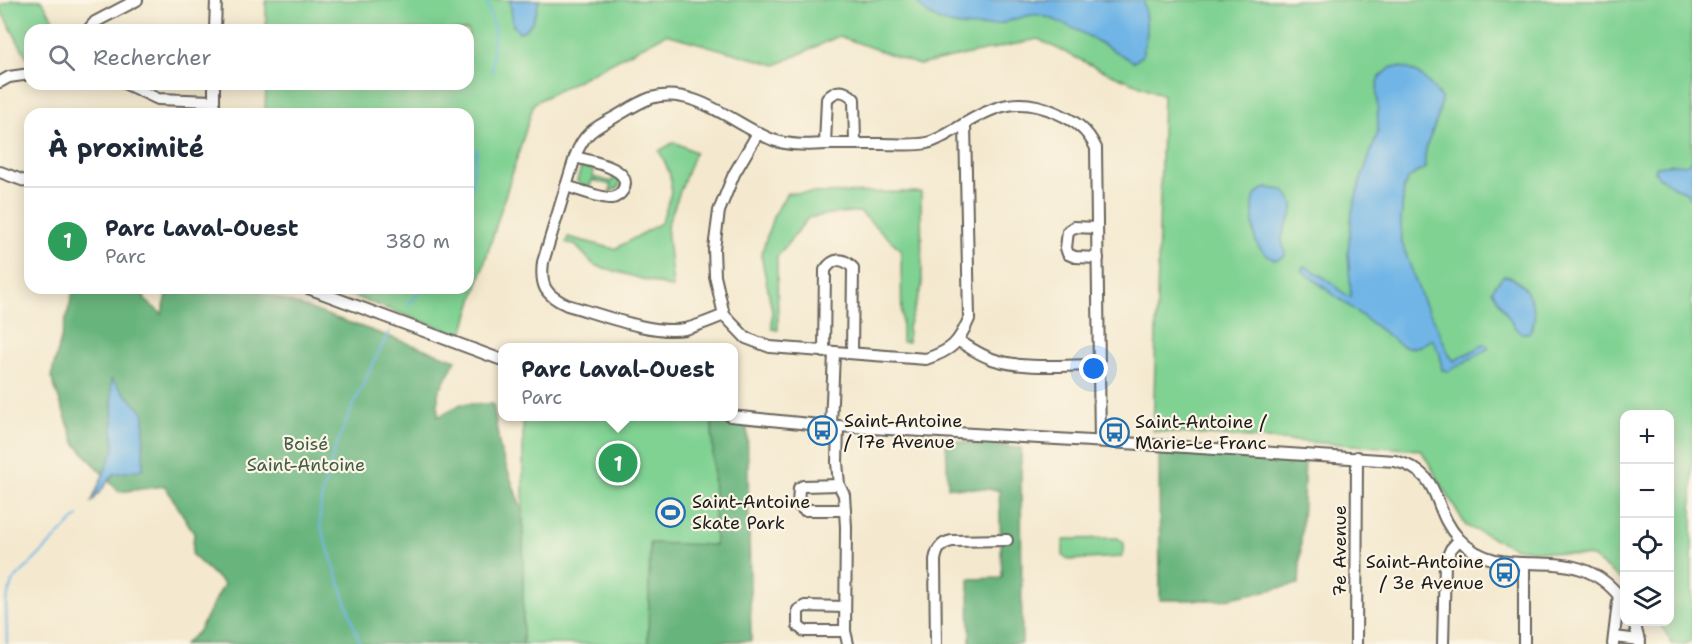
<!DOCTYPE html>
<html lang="fr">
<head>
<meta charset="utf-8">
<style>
  body { margin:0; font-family:"Shantell Sans",sans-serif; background:#f2f2f3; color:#1f2937 }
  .controls { position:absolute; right:18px; bottom:18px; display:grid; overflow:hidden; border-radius:12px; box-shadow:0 3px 15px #0003 }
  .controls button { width:54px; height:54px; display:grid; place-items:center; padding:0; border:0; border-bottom:2px solid #e0e1e3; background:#fff; color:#1f2937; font:30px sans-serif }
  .you { position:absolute; left:1094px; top:369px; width:21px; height:21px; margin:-15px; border:4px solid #fff; border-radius:50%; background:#1a73e8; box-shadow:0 0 0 9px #1a73e833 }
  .badge { display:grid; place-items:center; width:39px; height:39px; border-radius:50%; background:#0b8043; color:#fff; font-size:20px; font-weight:700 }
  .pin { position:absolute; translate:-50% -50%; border:3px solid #fff; box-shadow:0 2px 6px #0006 }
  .popup { position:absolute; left:498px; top:343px; width:240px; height:78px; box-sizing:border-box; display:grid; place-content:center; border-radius:12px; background:#fff; filter:drop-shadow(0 2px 4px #0005); font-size:20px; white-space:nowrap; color:#747a83 }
  .popup b { font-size:22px; color:#1f2937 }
  .popup::after { content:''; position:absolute; left:50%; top:100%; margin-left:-12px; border:12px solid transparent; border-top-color:#fff }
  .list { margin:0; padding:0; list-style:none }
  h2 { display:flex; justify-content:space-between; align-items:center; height:78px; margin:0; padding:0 24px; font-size:26px }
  h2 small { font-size:20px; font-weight:400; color:#747a83 }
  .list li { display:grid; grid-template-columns:39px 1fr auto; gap:18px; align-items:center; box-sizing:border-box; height:108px; padding:0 24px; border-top:2px solid #e0e1e3 }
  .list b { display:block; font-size:22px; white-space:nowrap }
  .list p { margin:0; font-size:20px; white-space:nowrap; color:#747a83 }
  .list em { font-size:20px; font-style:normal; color:#747a83 }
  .icon { flex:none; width:33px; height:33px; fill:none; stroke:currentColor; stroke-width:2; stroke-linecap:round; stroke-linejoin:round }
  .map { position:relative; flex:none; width:1692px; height:644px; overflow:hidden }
  .search { position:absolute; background:#fff; box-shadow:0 3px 15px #0003; left:24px; top:24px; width:450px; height:66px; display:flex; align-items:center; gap:15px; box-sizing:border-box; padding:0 21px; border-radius:18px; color:#747a83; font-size:22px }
  .panel { position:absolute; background:#fff; box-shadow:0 3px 15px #0003; left:24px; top:108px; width:450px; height:186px; border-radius:18px }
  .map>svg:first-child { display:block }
  .green { fill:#80d293; stroke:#4e7758; stroke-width:1.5 }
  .forest { fill:#68b47d; stroke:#42684c; stroke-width:1.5 }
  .water { fill:#6fb5e6; stroke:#466881; stroke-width:1.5 }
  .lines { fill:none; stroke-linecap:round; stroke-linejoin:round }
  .stream { stroke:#6fb5e6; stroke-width:2 }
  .minor-casing { stroke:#68645b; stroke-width:14 }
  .minor { stroke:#fff; stroke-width:10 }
  .labels { text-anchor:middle; stroke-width:4.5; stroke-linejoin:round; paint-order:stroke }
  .poi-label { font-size:18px; fill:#1c1c1c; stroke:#fcf5e5; text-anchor:start }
  .park-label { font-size:18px; fill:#3f5c46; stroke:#fcf5e5 }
  .street-label { font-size:18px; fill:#1c1c1c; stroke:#fcf5e5 }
</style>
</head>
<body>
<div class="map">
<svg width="1692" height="644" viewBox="0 0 1692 644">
  <rect width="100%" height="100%" fill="#fcf5e5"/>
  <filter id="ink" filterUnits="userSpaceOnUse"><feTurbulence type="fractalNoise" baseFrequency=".0167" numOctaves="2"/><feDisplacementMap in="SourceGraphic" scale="12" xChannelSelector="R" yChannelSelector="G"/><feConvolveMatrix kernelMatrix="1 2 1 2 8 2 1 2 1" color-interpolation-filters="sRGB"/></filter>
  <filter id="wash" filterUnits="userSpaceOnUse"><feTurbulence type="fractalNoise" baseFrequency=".008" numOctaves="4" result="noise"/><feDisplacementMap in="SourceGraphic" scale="24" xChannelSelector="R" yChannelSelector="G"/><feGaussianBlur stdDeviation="1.35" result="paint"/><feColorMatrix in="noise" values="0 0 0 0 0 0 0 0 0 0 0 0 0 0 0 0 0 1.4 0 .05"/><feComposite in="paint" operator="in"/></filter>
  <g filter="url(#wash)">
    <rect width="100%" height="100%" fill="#f4e9cf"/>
    <g class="green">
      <polygon points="12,0 42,0 59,30 30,30 30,63 0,9 0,6"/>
      <polygon points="266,0 1692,0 1692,640 1685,644 1672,644 1659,622 1670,622 1670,414 1624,414 1624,582 1592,557 1515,548 1466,526 1421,450 1153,431 1163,95 1099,69 1038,39 919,65 839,36 776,65 666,34 534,103 462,336 332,288 468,288 468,114 265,114 266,84 468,84 468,30 266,30"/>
      <path d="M674,142l21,10 -28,74 6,62 -79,-23 -19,-20 -9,-2 2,-6 47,12 46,-26c12,-33 16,-40 -2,-72z"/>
      <polygon points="585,167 594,170 593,177 612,182 614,175 620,182 619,187 610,192 611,185 592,180 590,187 579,184 577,181 581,168"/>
      <polygon points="921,192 922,286 908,327 908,342 902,342 901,250 860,212 835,213 808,218 777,257 778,330 772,329 772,310 761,255 773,217 787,193"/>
      <polygon points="523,417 712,417 715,545 650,544 648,644 523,644"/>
      <polygon points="1118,538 1124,543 1124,552 1121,557 1070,560 1063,556 1063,541 1067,539"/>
    </g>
    <g class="forest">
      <polygon points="74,288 143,288 145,300 162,314 169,288 250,288 456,360 438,393 438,417 461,404 493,404 500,449 523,513 523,644 184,644 198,632 224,584 192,555 194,533 165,486 119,492 75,443 51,377"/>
      <polygon points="747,414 751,641 714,642 713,644 648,644 650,543 715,545 712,417 734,416"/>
      <polygon points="946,440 1021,448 1022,644 970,644 969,579 1002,578 999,490 948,487"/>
      <polygon points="1159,452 1305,460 1299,584 1221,600 1160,600"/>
    </g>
    <g class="water">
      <path d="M510,0h29c-3,12 -6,30 -20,32l-6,-6z"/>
      <path d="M916,0h228l3,33 -5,23 -8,6c-26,-14 -68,-41 -95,-47 -12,-2 -28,7 -40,9 -28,6 -67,4 -83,-24z"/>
      <path d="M1392,67c22,-2 37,14 49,31 0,27 -19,41 -16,70l-15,9 -6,9 -3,35 1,22 22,61 9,14 16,36 5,7 31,-17 4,4 -40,23 -7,-1 -2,-16 -8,-15c-11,7 -17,11 -30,7l-101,-76 3,-4c9,4 18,10 27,16 7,5 11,13 20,15l-3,-44 4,-41 8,-30 18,-50 -1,-44 3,-11z"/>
      <path d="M1692,160v40l-7,-9 -12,-4c-5,-7 -15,-7 -18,-15l2,-6 18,-2 11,1z"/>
      <path d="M1267,188l16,2c22,18 2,29 -1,48 -1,7 5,11 3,18l-9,4c-8,-4 -15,-8 -19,-16 -4,-8 -6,-40 -2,-48 2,-5 7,-6 12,-8z"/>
      <path d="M1503,276c22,-1 42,41 25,57h-6l-7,-5 -23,-38z"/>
      <polygon points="111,379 144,413 143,469 114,474 91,503 114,449"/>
    </g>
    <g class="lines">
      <g class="stream">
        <polyline points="486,0 494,28 492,72"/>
        <polyline points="468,210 477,149"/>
        <polyline points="409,304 423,288"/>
        <polyline points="7,644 6,602 12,582 78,516"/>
        <path d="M360,644l-39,-117c-9,-46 46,-152 68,-195"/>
      </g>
    </g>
  </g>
  <g filter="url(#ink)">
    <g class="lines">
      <defs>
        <g id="minor">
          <polyline points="88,30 95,22 137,0"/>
          <polyline points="215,30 216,0"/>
          <polyline points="0,82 9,77 30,74"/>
          <polyline points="126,84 158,99 213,101"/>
          <polyline points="214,114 214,84"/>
          <path d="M758,133l-24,41 -15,37 -5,38 1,27 9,39 22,23 24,9 156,12c26,-9 32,-15 43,-40l-4,-195"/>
          <path d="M825,144l2,-45c9,-10 17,-10 27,0l1,44"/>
          <polyline points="0,172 30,183"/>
          <path d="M566,186c11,3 36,13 46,12 5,-1 9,-5 11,-8 12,-22 -34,-29 -48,-33"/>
          <polyline points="1097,228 1074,227 1068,231 1066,248 1068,254 1075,257 1098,258"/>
          <polyline points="308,288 502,360"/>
          <path d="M724,315c-12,5 -26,11 -39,14 -33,6 -85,-15 -118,-24 -22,-10 -27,-19 -24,-43l32,-105c8,-23 19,-29 40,-40 12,-7 24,-15 36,-19 44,-13 85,28 122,42 18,6 36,5 54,4 18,0 36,0 55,0 14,0 30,2 45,-1 12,-3 22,-10 32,-16 34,-21 59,-32 98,-14 18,8 30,16 39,35l4,293"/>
          <path d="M959,341c11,7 21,14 33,18 33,11 73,6 107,6"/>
          <path d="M824,352l1,-82c8,-12 18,-13 28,-2l-1,85"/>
          <path d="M730,416l90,9 305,18 270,18c50,13 35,47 64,78 48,51 114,-7 165,63"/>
          <polyline points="831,425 834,353"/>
          <polyline points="838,426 837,462 839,485 844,495 846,527 845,631 848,644"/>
          <polyline points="839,485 803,486 799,488 798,505 804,510 845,510"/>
          <polyline points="1634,622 1640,644"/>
          <polyline points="845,631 804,631 798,626 798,610 805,606 845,607"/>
          <polyline points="1614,637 1640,640"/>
          <path d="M936,644l-1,-84c2,-11 6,-17 17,-19l55,-1"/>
          <polyline points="1356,644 1357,457"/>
          <polyline points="1443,644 1445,562 1451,549 1459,540"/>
          <polyline points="1524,644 1524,563"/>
          <polyline points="1613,644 1619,594"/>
        </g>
      </defs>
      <use href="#minor" class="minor-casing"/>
      <use href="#minor" class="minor"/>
    </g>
  </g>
  <defs>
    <symbol id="bus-ring" viewBox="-11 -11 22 22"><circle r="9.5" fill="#fcf5e5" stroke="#1f6fb2" stroke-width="1.5"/><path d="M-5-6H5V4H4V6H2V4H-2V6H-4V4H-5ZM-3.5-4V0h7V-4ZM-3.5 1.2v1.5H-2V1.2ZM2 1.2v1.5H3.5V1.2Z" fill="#1f6fb2"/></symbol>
    <symbol id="stadium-ring" viewBox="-11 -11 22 22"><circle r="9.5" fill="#fcf5e5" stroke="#1f6fb2" stroke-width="1.5"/><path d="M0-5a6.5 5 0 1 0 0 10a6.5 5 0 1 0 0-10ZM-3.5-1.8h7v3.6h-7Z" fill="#1f6fb2"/></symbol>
  </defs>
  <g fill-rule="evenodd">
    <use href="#bus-ring" x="806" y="414" width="33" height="33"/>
    <use href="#bus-ring" x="1098" y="416" width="33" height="33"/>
    <use href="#stadium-ring" x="654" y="496" width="33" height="33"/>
    <use href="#bus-ring" x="1488" y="556" width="33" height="33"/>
  </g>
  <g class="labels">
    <g class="poi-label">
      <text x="844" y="427">Saint-Antoine<tspan x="844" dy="21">/ 17e Avenue</tspan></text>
      <text x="1135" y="428">Saint-Antoine /<tspan x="1135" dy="21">Marie-Le Franc</tspan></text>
      <text x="692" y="508">Saint-Antoine<tspan x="692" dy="21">Skate Park</tspan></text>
      <text x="1484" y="568" text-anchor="end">Saint-Antoine<tspan x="1484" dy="21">/ 3e Avenue</tspan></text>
    </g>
    <g class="park-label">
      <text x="306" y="450">Boisé<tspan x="306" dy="21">Saint-Antoine</tspan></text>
    </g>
    <g class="street-label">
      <text transform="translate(1340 551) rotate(-90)" y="6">7e Avenue</text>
    </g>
  </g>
</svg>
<div class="controls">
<button>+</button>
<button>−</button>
<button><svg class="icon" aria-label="locate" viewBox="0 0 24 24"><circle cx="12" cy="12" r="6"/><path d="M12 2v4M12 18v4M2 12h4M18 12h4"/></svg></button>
<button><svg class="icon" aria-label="layers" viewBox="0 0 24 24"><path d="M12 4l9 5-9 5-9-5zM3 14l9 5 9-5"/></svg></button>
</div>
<div class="you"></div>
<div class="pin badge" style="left:618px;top:463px;background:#2e9e5b">1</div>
<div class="popup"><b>Parc Laval-Ouest</b>Parc</div>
<div class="search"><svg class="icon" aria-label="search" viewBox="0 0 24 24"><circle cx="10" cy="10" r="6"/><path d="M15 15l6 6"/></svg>Rechercher</div>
<section class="panel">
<h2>À proximité<small></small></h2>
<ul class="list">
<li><span class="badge" style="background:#2e9e5b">1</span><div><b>Parc Laval-Ouest</b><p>Parc</p></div><em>380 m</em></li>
</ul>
</section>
</div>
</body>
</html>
